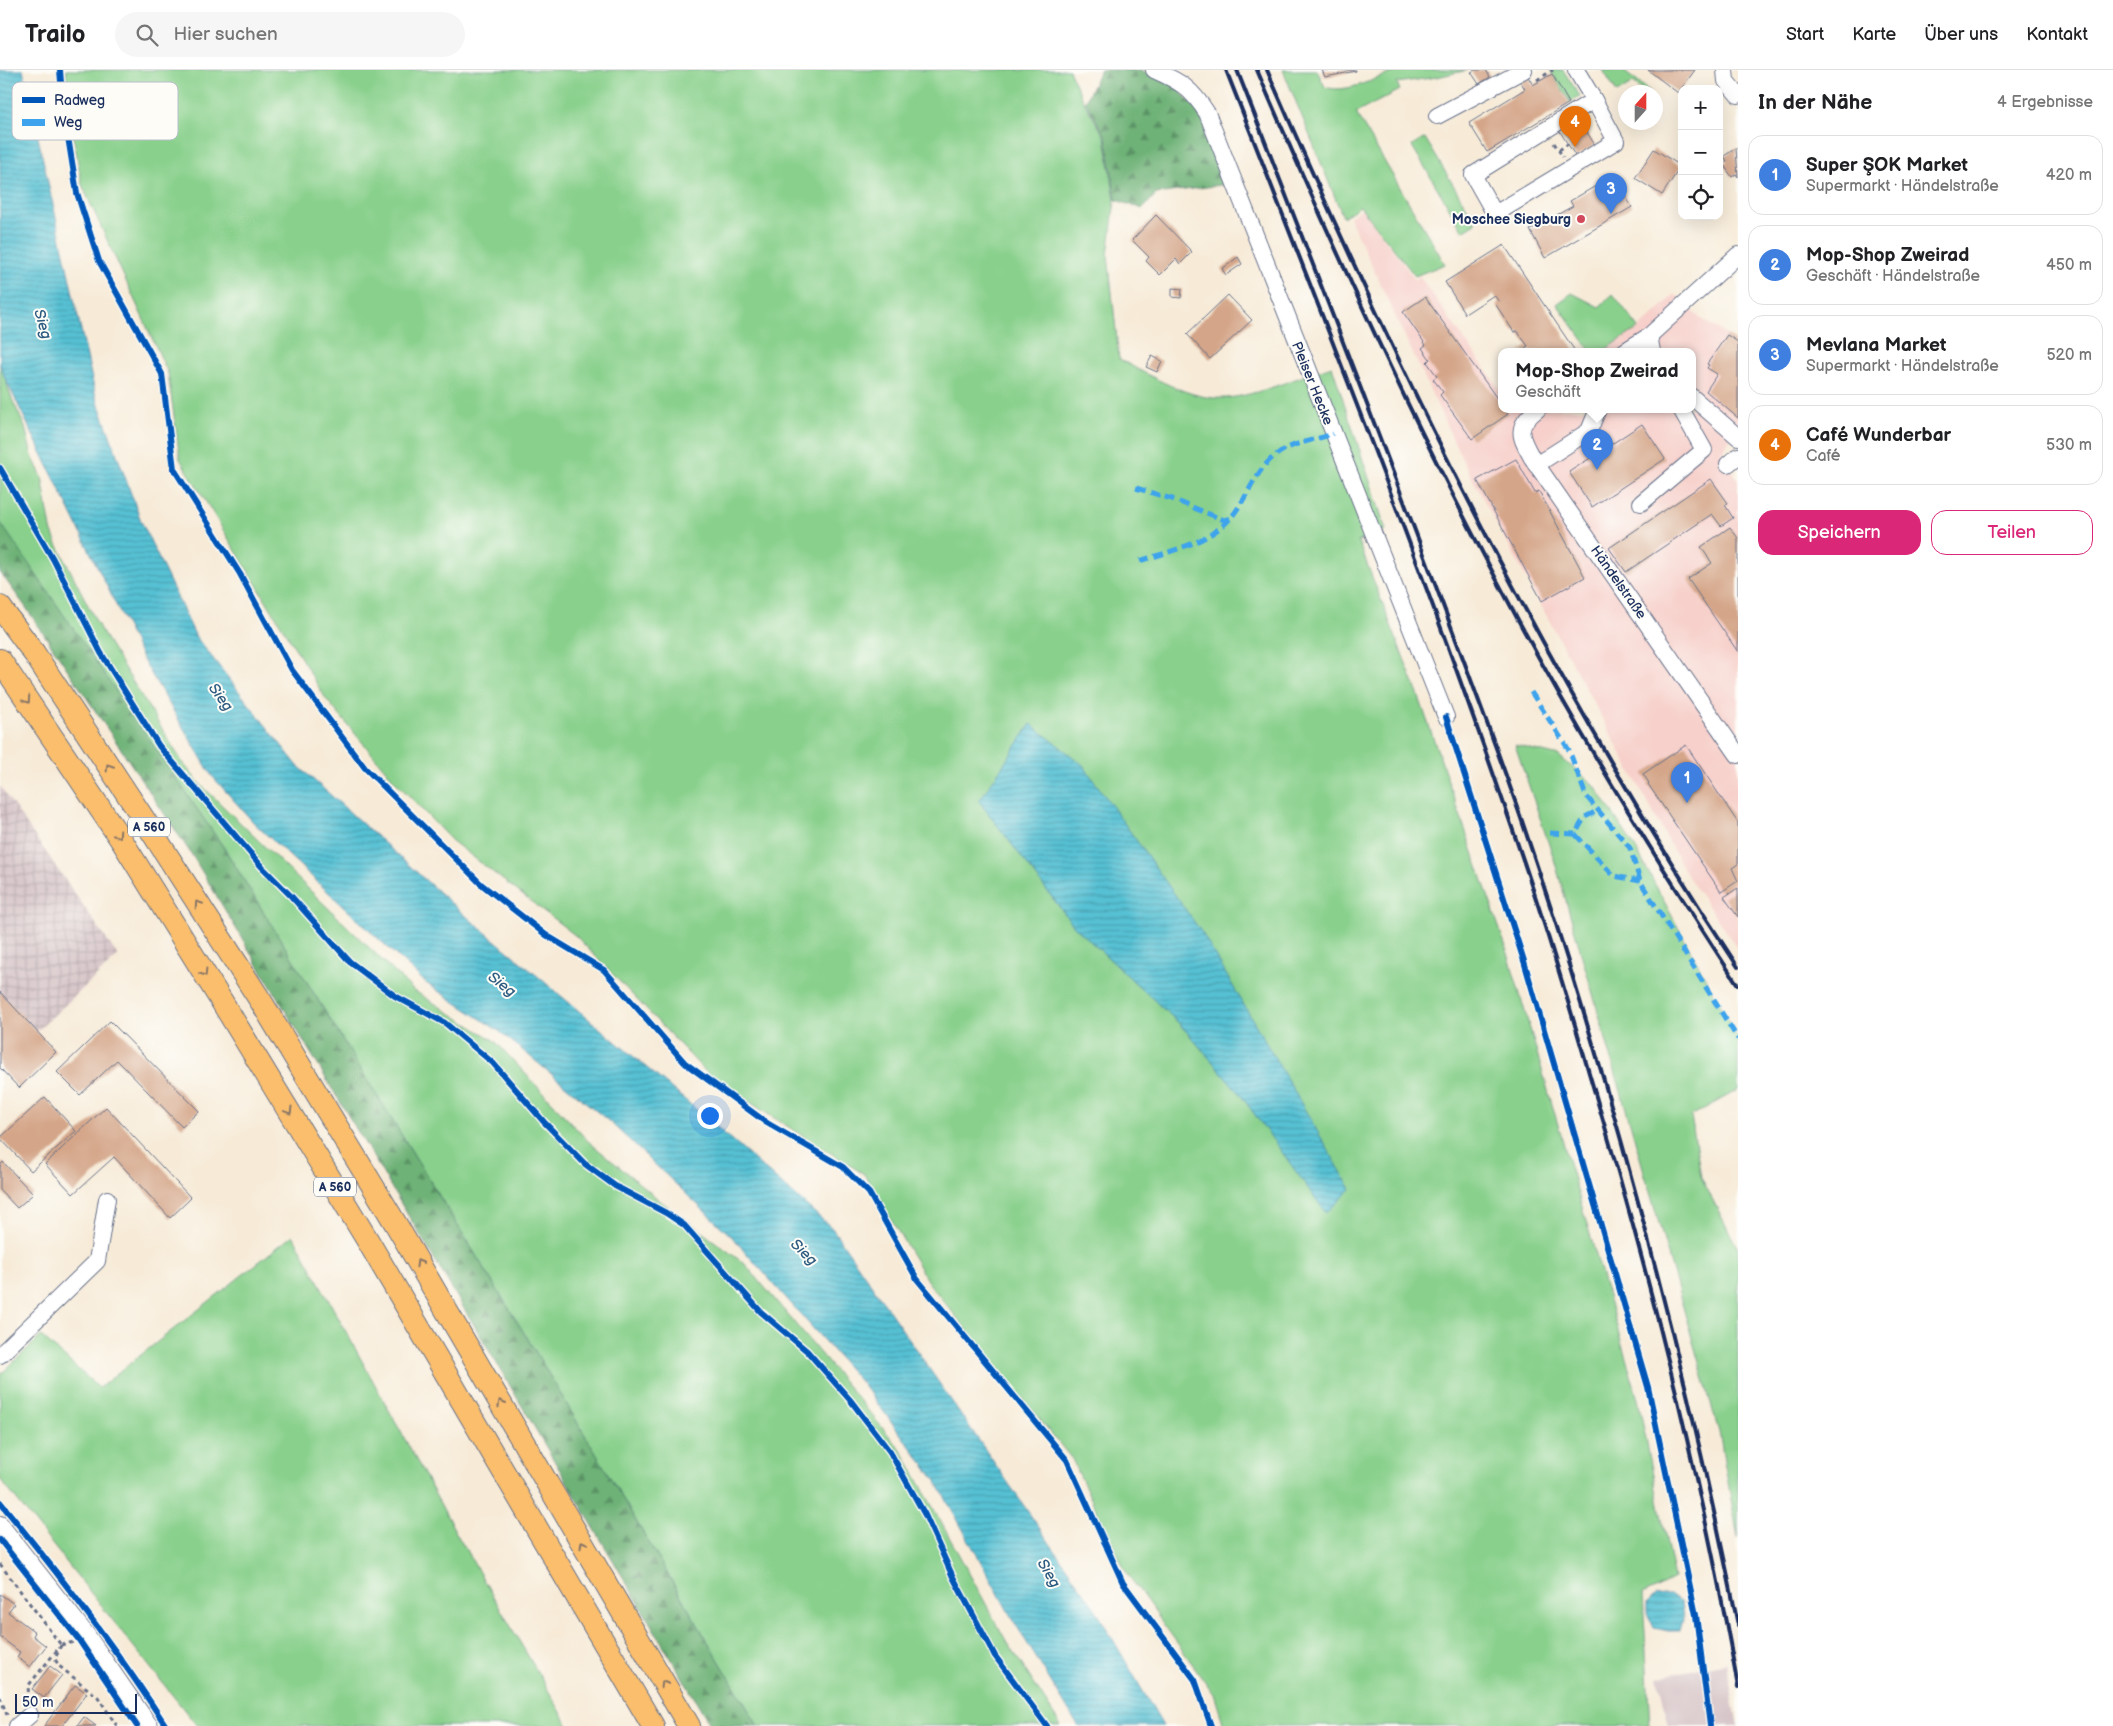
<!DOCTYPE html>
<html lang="de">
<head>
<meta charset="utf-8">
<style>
  body { margin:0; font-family:"Balsamiq Sans",sans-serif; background:#f6f6f6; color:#202124 }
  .controls { position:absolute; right:15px; top:15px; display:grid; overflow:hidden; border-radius:10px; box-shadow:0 5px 20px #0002 }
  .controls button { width:45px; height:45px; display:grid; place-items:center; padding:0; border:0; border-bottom:1px solid #e0e0e0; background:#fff; color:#202124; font:25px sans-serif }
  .compass { position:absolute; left:1618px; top:15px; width:45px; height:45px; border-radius:50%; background:#fff; box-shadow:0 5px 20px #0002; rotate:21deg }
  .scale { position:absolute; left:15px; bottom:12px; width:122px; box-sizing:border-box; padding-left:5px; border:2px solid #1b2f5e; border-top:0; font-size:14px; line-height:18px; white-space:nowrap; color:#1b2f5e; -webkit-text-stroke:4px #fdfcf7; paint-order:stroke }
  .you { position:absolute; left:709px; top:1045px; width:18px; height:18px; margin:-12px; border:4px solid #fff; border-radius:50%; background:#1a73e8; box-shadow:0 0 0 8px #1a73e833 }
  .badge { display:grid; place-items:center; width:32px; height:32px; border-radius:50%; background:#db2777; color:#fff; font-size:16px; font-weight:700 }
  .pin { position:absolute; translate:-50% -41px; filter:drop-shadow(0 1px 2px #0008) }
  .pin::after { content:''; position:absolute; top:26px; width:18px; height:15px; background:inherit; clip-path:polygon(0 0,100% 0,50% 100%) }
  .popup { position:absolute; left:1498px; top:278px; width:198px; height:65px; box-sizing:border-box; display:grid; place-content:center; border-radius:10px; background:#fff; filter:drop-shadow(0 1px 4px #0005); font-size:16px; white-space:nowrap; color:#757577 }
  .popup b { font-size:19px; color:#202124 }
  .popup::after { content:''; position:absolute; left:50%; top:100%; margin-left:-10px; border:10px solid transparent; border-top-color:#fff }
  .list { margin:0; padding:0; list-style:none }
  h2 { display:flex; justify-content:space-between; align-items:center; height:65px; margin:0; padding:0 20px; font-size:21px }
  h2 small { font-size:16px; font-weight:400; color:#757577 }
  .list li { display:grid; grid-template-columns:32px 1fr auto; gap:15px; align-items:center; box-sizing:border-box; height:80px; margin:0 10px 10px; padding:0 10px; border:1px solid #e0e0e0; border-radius:15px }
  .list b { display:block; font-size:19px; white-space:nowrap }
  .list p { margin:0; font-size:16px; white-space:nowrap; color:#757577 }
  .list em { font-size:16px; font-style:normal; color:#757577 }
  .actions { display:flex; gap:10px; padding:15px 20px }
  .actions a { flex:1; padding:11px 0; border:1px solid #db2777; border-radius:15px; text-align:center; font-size:18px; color:#db2777 }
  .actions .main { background:#db2777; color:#fff }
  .icon { flex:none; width:28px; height:28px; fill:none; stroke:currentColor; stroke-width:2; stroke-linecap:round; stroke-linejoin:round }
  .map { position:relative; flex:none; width:1738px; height:1656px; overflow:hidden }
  header { display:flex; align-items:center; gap:30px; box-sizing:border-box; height:70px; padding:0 25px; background:#fff; border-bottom:1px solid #e0e0e0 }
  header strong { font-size:24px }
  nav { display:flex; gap:28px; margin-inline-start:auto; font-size:18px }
  .search { width:350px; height:45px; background:#f6f6f6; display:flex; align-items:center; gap:12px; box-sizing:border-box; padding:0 18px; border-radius:28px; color:#757577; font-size:19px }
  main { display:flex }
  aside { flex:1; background:#fff }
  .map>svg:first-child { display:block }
  .built { fill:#f7d0cb }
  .industrial { fill:url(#industrial-grid) }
  .railway { fill:#d2bec2 }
  .green { fill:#88d08b; stroke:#528074; fill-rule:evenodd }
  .forest { fill:url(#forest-firs); stroke:#44706a }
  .water { fill:url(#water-rules); stroke:#397899 }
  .building { fill:#d4a588 }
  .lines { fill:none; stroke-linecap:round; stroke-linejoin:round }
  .minor-casing { stroke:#687189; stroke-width:18 }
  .highway-casing { stroke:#687189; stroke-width:24 }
  .path { stroke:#687189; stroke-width:3; stroke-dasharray:4 4; stroke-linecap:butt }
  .minor { stroke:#fff; stroke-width:16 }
  .highway { stroke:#fabe6d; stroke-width:22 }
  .rail { stroke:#1b2f5e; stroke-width:4 }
  .quiet { stroke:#3da3ed; stroke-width:5; stroke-dasharray:10 5; stroke-linecap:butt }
  .cycleway-casing { stroke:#fdfcf7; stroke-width:9 }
  .cycleway { stroke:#0057b8; stroke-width:6 }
  .oneway { stroke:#8a7666 }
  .poi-dot { fill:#d1495b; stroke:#fdfcf7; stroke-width:2 }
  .labels { text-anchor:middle; stroke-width:4; stroke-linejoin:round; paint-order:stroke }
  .shield { fill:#fdfcf7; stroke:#5f6c8c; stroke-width:1 }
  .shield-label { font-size:12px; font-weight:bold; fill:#1b2f5e }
  .poi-label { font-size:14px; font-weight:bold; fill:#1b2f5e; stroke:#fdfcf7; text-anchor:end }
  .street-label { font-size:14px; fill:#1b2f5e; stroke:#fdfcf7 }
  .water-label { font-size:15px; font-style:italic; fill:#2d5b81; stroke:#fdfcf7 }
  .key { fill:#fdfcf7; stroke:#b9bec9; stroke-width:1 }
  .key-label { font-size:14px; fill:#1b2f5e }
</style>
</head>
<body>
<header>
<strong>Trailo</strong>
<div class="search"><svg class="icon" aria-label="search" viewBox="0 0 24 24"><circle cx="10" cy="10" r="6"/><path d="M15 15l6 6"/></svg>Hier suchen</div>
<nav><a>Start</a><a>Karte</a><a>Über uns</a><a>Kontakt</a></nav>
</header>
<main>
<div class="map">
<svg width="1738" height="1656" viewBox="0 0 1738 1656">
  <defs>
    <pattern id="industrial-grid" width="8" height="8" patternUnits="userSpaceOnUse" patternTransform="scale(1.25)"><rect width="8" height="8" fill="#d2bec2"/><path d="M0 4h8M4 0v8" fill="none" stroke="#aa9ba1"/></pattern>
    <pattern id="forest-firs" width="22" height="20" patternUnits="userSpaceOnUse" patternTransform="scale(1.25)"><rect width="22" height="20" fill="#6eb277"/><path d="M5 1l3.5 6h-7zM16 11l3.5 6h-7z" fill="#5a9165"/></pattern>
    <pattern id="water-rules" width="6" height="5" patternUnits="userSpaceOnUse" patternTransform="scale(1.25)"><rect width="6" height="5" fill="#57c1d4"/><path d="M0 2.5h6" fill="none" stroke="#479daf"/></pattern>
  </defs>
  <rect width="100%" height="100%" fill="#fdfcf7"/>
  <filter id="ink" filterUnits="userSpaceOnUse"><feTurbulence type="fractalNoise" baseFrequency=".02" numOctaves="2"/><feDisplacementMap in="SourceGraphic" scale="10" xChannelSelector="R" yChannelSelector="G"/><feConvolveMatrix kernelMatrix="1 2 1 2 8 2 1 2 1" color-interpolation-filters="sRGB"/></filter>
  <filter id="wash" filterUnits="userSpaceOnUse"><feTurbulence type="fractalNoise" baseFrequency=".0096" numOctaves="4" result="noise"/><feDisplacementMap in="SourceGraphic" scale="20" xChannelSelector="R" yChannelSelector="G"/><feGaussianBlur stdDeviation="1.12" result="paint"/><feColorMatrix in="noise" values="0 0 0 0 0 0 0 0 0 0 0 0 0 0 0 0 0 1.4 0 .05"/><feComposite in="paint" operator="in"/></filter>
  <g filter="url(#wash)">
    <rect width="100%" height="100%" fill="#f7ebd8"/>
    <polygon class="built" points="1362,139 1415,210 1419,206 1502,322 1502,339 1692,339 1692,281 1603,281 1639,258 1675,224 1701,249 1738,272 1738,356 1721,383 1738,410 1738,879 1688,807 1466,397 1349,147"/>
    <polygon class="industrial" points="0,716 118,886 37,961 0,922"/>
    <polygon class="railway" points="1726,1593 1738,1656 1669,1656 1658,1607"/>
    <g class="green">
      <path d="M66,0h1003l15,32 21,35 10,63 -7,55 11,104c30,16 72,42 107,39 30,-2 75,-22 106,-32l54,164 -28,11 61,156 88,253 131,449 36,180 -31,16 7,131h-426l-10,-32 -88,-122 -54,-113 -144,-177 -64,-108 -101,-63 -56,-38 -131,-137 -125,-96 -58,-61 -67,-80 -146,-240 -12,-86 -86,-188 -14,-78zM979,731l223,132 125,279 -90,-122 -57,-66 -106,-98z"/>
      <path d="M1283,0h34l8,17c24,8 54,-12 77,-17h66l-31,7 -40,6 3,7 -44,23 89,151 -30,12 -55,-70 -17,11z"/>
      <polygon points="1550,0 1563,0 1580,26 1570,32"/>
      <polygon points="1603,0 1622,0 1651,22 1645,22 1633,13 1617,23"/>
      <polygon points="1425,68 1476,153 1463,161 1412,76"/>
      <polygon points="1572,223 1599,237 1613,224 1639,258 1603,281 1591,281 1557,234"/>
      <polygon points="0,294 12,329 25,357 32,386 42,407 51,459 56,472 100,559 183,693 198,712 413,920 495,971 588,1071 663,1133 745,1194 902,1381 1004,1567 1061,1656 758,1656 529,1271 224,778 3,459 0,452"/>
      <polygon points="1515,675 1559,686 1595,716 1636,779 1738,969 1738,1020 1691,1046 1701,1107 1738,1179 1738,1468 1719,1362 1554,789"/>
      <polygon points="293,1165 459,1468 569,1656 197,1656 0,1409 0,1305 41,1266 99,1318"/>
    </g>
    <g class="forest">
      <polygon points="1101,0 1141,0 1176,16 1202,46 1228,114 1156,124 1143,139 1116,130 1106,67 1085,31"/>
      <polygon points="0,452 224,778 529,1271 758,1656 711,1656 487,1277 192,785 27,539 0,502"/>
    </g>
    <g class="water">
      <polygon points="0,0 23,0 96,327 141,451 196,567 297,695 460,841 703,1045 832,1158 1096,1540 1163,1656 1078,1656 1013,1550 936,1411 865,1317 732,1167 611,1053 499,961 426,913 255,754 212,706 143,590 4,306 0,294"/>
      <polygon points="1031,654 1083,695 1202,863 1351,1119 1326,1143 1237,1020 1180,954 1074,856 979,731"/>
      <polygon points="1664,1524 1669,1524 1681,1533 1683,1549 1680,1561 1668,1561 1654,1558 1647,1543 1647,1533 1655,1525"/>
    </g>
    <g id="blocks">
      <g class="building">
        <polygon points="1322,0 1356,0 1356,1 1325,7"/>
        <polygon points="1475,0 1486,0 1490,7 1479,14 1471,2"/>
        <polygon points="1648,0 1695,0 1678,23"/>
        <polygon points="1552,4 1569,33 1487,82 1469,53 1525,19 1519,9 1527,5 1533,15"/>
        <polygon points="1578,48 1595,75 1576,87 1559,60"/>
        <polygon points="1736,78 1738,107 1736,104 1732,107 1723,94 1727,91 1724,86"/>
        <polygon points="1654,79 1681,96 1662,125 1635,108"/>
        <polygon points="1613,106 1632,137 1545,188 1530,160 1573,136 1570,131"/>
        <polygon points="1156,145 1192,182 1180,194 1176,189 1160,205 1146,191 1149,187 1132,170"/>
        <polygon points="1504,175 1575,281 1520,281 1528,276 1517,261 1514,262 1496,235 1499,232 1494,225 1465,244 1445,212"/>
        <polygon points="1238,187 1242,194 1226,205 1222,199"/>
        <polygon points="1172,218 1182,219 1181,228 1172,227"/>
        <polygon points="1228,225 1252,250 1210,289 1187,264"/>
        <polygon points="1425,227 1508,344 1472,369 1440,325 1443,322 1433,309 1437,306 1427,292 1430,289 1422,278 1426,275 1403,242"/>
        <polygon points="1727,265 1738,272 1738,348 1706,321 1717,304 1707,298 1709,295 1707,294"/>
        <polygon points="1152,286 1162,291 1157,302 1146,297"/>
        <polygon points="1642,354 1665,389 1592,437 1569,402"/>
        <polygon points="1516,389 1535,423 1539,421 1585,507 1542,531 1477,410"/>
        <polygon points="1711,409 1728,433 1725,435 1733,448 1721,456 1712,444 1626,502 1609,478"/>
        <polygon points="1730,457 1738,468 1738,582 1688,509 1712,493 1701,477"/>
        <polygon points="1686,675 1738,753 1738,794 1732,798 1738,811 1721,822 1648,714 1649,713 1643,704"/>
        <polygon points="1738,818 1738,847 1724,827"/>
        <polygon points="0,922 56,982 19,1018 0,998"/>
        <polygon points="110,951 199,1041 182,1057 117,990 80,1025 57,1002"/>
        <polygon points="45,1027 76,1061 31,1101 0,1068"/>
        <polygon points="106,1037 191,1128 170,1148 114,1087 73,1124 45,1094"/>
        <polygon points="3,1092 33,1124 17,1138 0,1120 0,1096"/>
        <polygon points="0,1524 14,1534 8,1542 35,1562 33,1566 46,1576 30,1597 17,1587 20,1582 0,1567"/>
        <polygon points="50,1596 62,1605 44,1628 32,1619"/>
        <polygon points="75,1615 87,1623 78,1635 62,1656 44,1656"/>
        <polygon points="84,1647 96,1656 77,1656"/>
      </g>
    </g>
  </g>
  <g filter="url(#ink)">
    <use href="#blocks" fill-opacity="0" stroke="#687189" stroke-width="1"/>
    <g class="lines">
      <defs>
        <g id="minor">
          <path d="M1154,0c27,12 37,18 53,43l239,604"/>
          <polyline points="1576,0 1594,30"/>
          <polyline points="1725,0 1726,11 1738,25"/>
          <polygon points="1594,30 1616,71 1495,144 1473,105"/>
          <polyline points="1437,46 1524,0"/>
          <polyline points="1649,266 1652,281"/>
          <polyline points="1625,281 1649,266 1738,185"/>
          <polyline points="1692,327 1738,367"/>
          <path d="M1538,339c-23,18 -19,26 -6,49l206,297"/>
          <polyline points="1728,394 1738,386"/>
          <polyline points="1536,395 1589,361 1598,339"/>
          <polyline points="1641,433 1704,380 1681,339"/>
          <polyline points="0,1285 97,1191 107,1129"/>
          <polyline points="0,1454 87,1565 150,1656"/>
          <polyline points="17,1656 30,1645"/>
        </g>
        <g id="highway">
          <polyline points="0,537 34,583 145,751 262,933 397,1156 689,1656"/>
          <polyline points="0,590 122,771 224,935 368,1171 653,1656"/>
        </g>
      </defs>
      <use href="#minor" class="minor-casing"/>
      <use href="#highway" class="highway-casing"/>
      <g class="path">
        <polyline points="1537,10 1553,0"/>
        <polyline points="1554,73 1563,87"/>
        <polyline points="1559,80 1568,74"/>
        <polyline points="0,1494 61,1575"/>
        <polyline points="61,1575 55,1589 59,1596 98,1627 117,1656"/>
        <polyline points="61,1575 74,1572"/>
        <polyline points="0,1627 7,1645"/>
        <polyline points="29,1630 28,1616 58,1579"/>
      </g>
      <use href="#minor" class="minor"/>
      <use href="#highway" class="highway"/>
      <g class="rail">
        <path d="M1226,0c101,257 203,514 292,775 26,75 49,152 71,228 61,202 112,406 149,614"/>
        <path d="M1237,0c69,176 138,352 204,530 28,74 56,148 82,224 89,262 160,530 215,801"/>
        <path d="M1257,0c77,180 158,358 251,531 70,132 148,259 230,384"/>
        <path d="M1267,0c136,313 283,612 471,897"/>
      </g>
      <g class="quiet">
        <polyline points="1136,418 1172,429 1224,450 1232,448"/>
        <path d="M1140,491c27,-9 59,-16 81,-34 25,-19 30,-54 55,-72 15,-12 39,-15 57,-21"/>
        <polyline points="1531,622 1569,680 1586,726 1630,778 1640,811 1738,969"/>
        <polyline points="1550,763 1575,764 1585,747 1599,740"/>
        <polyline points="1575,764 1614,806 1640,811"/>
      </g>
      <defs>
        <g id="cycleway">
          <polyline points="60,0 63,36 77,123 99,191 162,304 174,399 240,504 292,600 365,698 481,814 546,865 604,900 685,993 767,1053 843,1097 869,1123 917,1209 1067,1390 1123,1513 1195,1610 1211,1656"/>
          <polyline points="0,398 53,489 101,583 159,676 262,797 291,826 350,892 395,926 445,953 493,993 544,1052 585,1094 615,1116 666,1143 684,1155 761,1242 807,1281 851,1331 890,1382 925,1445 953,1507 995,1586 1047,1656"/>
          <polyline points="1446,647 1524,891 1648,1317 1696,1545 1710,1656"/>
          <path d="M0,1432c59,72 116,146 166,224"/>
          <polyline points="0,1470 79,1570 137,1656"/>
        </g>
      </defs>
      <use href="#cycleway" class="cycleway-casing"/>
      <use href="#cycleway" class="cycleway"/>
    </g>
    <defs><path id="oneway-chevron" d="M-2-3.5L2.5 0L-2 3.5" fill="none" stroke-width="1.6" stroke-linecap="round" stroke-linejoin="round" transform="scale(1.25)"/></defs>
    <g class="oneway">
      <use href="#oneway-chevron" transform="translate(27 630) rotate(56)"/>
      <use href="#oneway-chevron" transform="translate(109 697) rotate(-123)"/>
      <use href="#oneway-chevron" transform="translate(118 765) rotate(56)"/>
      <use href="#oneway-chevron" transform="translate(198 834) rotate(-123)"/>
      <use href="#oneway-chevron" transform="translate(204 903) rotate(58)"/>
      <use href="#oneway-chevron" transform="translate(289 1041) rotate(59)"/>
      <use href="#oneway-chevron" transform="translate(419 1193) rotate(-120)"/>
      <use href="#oneway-chevron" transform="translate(501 1333) rotate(-120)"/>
      <use href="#oneway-chevron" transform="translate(583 1474) rotate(-120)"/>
      <use href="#oneway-chevron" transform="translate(664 1614) rotate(-120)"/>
    </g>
  </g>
  <circle class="poi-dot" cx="1581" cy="149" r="5"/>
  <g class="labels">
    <g class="shield">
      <rect x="128" y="747.5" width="42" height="19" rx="4"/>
      <rect x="314" y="1107.5" width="42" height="19" rx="4"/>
    </g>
    <g class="shield-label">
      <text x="149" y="761">A 560</text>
      <text x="335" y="1121">A 560</text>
    </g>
    <g class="poi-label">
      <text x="1571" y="154">Moschee Siegburg</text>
    </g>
    <g class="street-label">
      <text transform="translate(1313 313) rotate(68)" y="5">Pleiser Hecke</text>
      <text transform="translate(1619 512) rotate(55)" y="5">Händelstraße</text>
    </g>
    <g class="water-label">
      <text transform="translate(43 254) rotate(74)" y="5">Sieg</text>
      <text transform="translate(221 627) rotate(54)" y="5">Sieg</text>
      <text transform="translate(502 914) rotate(38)" y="5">Sieg</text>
      <text transform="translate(804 1182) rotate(44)" y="5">Sieg</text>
      <text transform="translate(1049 1503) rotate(60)" y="5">Sieg</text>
    </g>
  </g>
  <rect x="12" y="12" width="166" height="58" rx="8" class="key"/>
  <rect x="22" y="27" width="23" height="6" fill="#0057b8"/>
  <rect x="22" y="49" width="23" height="7" fill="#3da3ed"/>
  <g class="key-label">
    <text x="54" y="35">Radweg</text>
    <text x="54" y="57">Weg</text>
  </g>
</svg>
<div class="controls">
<button>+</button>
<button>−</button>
<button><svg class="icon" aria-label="locate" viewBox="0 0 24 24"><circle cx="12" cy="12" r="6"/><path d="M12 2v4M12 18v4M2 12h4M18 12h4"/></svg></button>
</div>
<svg class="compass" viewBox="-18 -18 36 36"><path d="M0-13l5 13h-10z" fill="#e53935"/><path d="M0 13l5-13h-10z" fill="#757577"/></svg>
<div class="scale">50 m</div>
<div class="you"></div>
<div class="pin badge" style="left:1687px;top:733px;background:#3f7fe0">1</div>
<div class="pin badge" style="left:1597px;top:400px;background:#3f7fe0">2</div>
<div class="popup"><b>Mop-Shop Zweirad</b>Geschäft</div>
<div class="pin badge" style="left:1611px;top:144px;background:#3f7fe0">3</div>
<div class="pin badge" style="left:1575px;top:77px;background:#e8710a">4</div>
</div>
<aside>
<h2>In der Nähe<small>4 Ergebnisse</small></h2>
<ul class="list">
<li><span class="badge" style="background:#3f7fe0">1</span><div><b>Super ŞOK Market</b><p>Supermarkt · Händelstraße</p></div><em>420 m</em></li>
<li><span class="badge" style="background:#3f7fe0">2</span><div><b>Mop-Shop Zweirad</b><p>Geschäft · Händelstraße</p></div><em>450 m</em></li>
<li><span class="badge" style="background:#3f7fe0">3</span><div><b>Mevlana Market</b><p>Supermarkt · Händelstraße</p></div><em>520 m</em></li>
<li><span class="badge" style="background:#e8710a">4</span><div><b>Café Wunderbar</b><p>Café</p></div><em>530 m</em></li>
</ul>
<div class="actions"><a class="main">Speichern</a><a>Teilen</a></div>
</aside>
</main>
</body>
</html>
